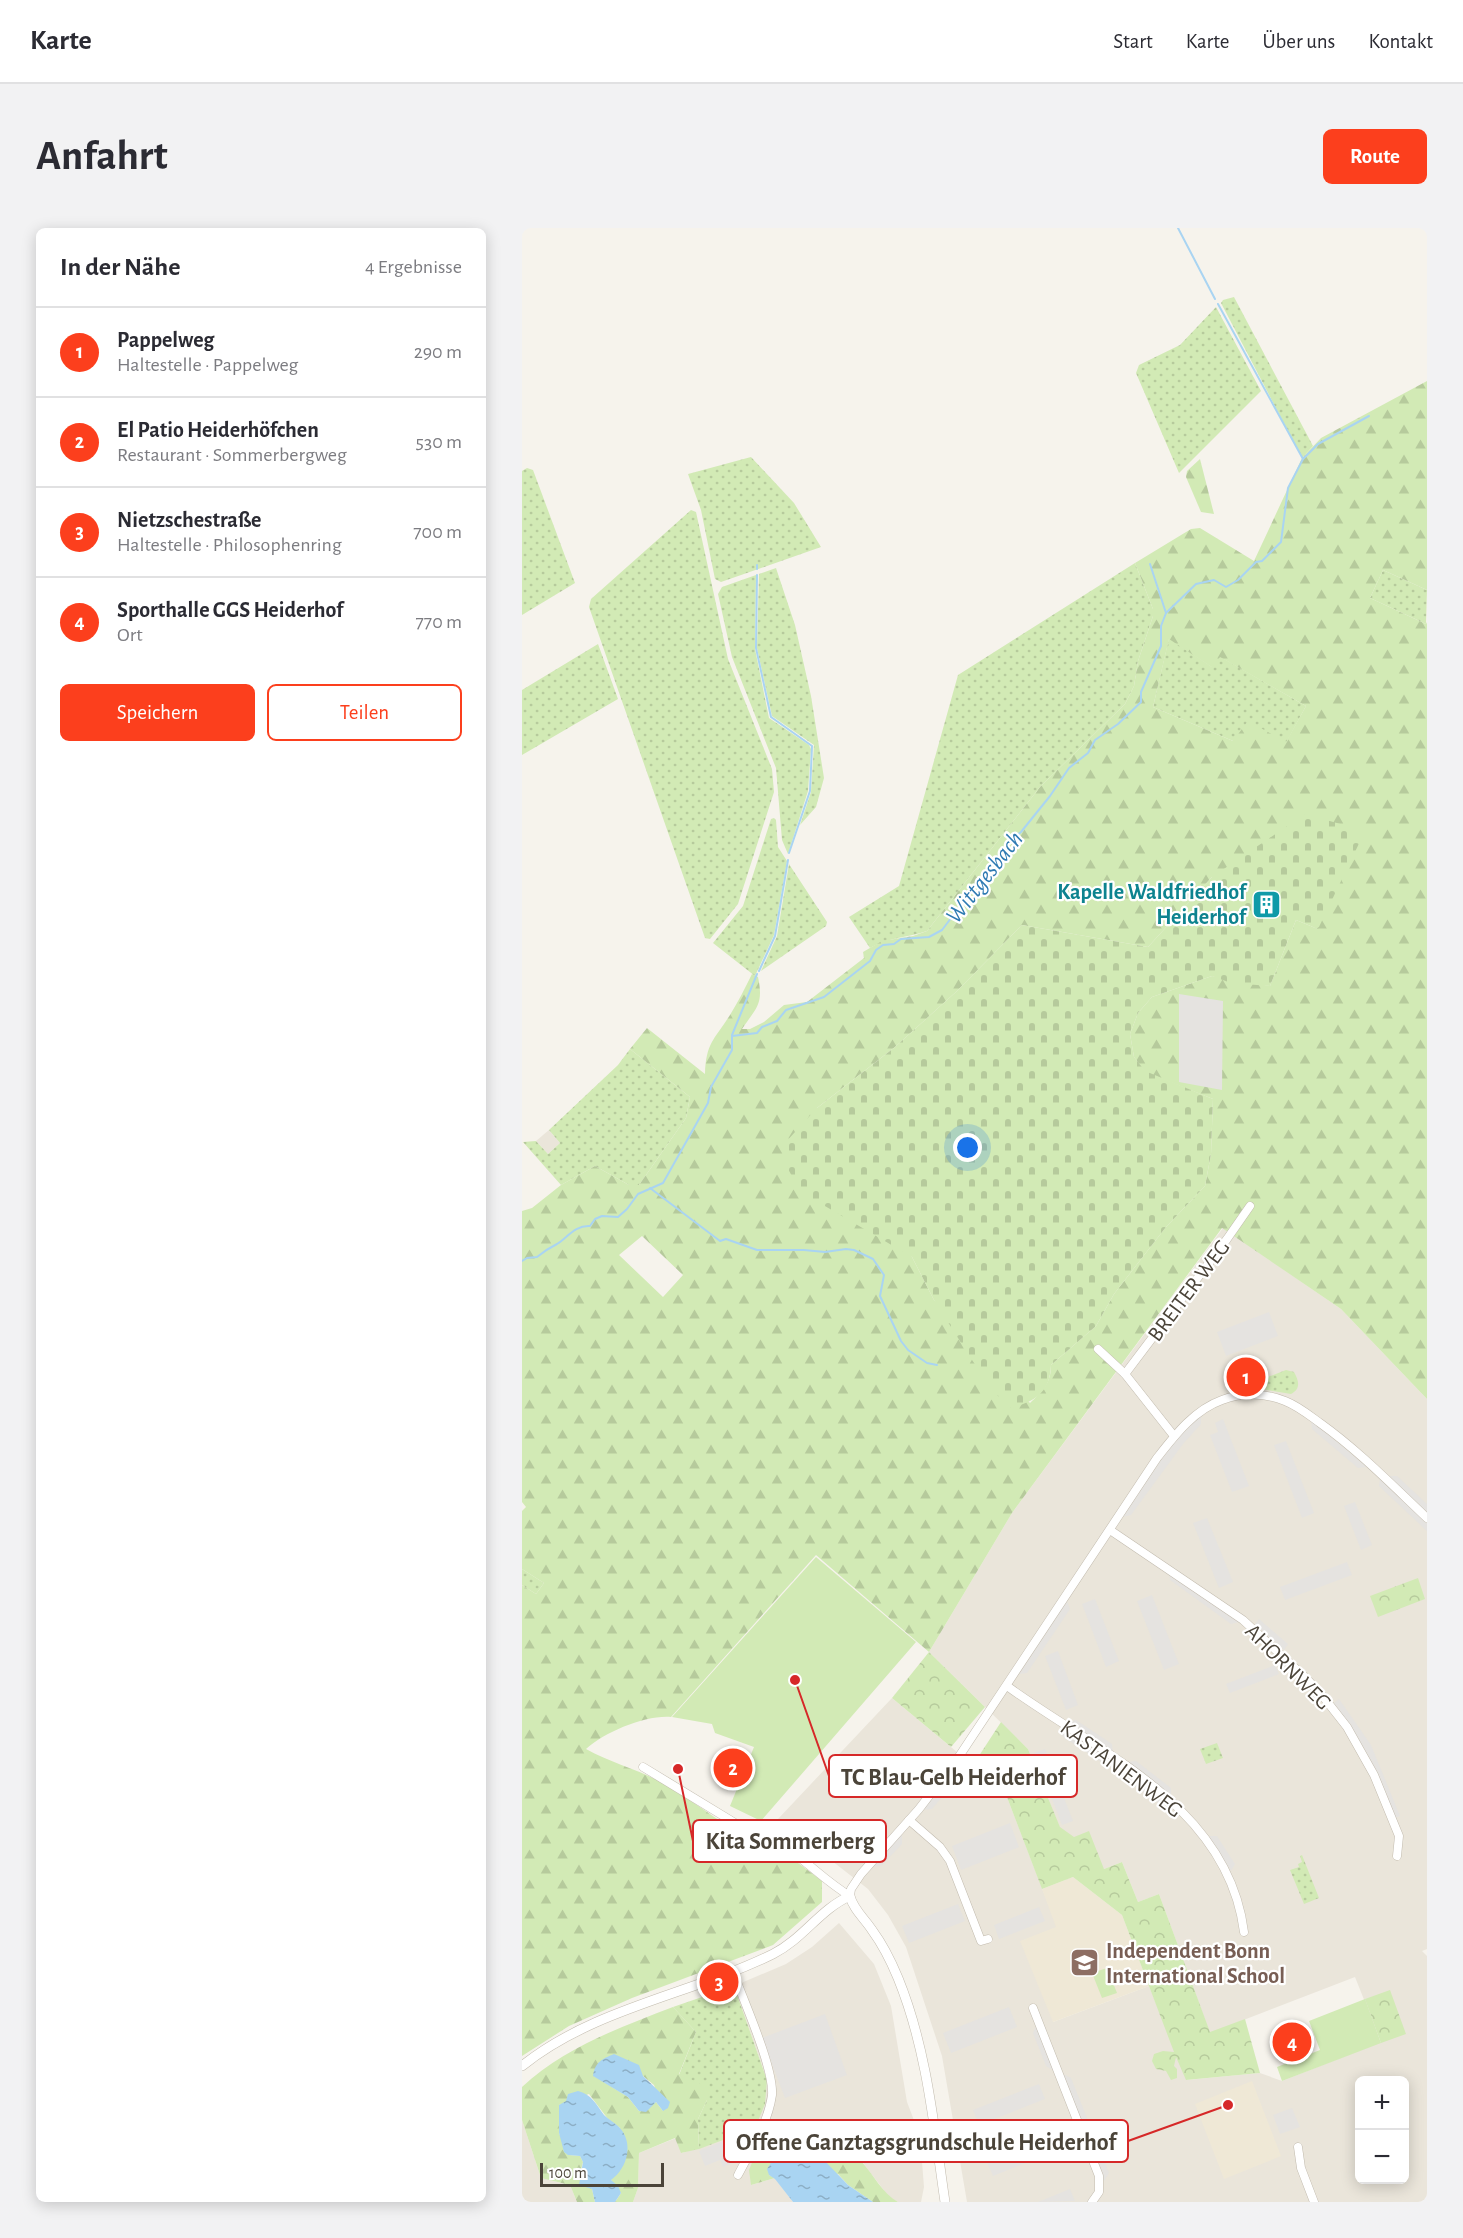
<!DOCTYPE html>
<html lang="de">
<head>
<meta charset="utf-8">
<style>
  body { margin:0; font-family:"Alegreya Sans",sans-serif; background:#f2f2f3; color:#2b2b33 }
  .controls { position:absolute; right:18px; bottom:18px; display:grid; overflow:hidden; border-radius:9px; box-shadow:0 3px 15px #0003 }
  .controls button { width:54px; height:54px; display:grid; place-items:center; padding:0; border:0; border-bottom:2px solid #e1e1e2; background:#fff; color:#2b2b33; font:30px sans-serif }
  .scale { position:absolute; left:18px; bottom:15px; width:124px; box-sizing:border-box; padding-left:6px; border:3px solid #4b4439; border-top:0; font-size:16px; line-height:21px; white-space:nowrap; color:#4b4439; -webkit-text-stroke:4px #fff; paint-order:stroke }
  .you { position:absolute; left:446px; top:920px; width:21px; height:21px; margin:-15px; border:4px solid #fff; border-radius:50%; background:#1a73e8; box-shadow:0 0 0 9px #1a73e833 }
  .badge { display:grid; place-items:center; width:39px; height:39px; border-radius:50%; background:#fc3f1d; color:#fff; font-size:20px; font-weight:700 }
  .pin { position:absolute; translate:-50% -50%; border:3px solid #fff; box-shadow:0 2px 6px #0006 }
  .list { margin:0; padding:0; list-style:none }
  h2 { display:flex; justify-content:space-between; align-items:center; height:78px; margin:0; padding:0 24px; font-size:26px }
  h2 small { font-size:20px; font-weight:400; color:#7c7c81 }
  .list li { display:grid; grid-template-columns:39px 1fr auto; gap:18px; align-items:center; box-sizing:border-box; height:90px; padding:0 24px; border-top:2px solid #e1e1e2 }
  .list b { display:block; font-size:22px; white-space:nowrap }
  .list p { margin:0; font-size:20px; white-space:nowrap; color:#7c7c81 }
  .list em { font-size:20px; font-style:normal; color:#7c7c81 }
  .actions { display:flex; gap:12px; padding:18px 24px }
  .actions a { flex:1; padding:14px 0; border:2px solid #fc3f1d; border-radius:9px; text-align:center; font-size:21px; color:#fc3f1d }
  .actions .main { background:#fc3f1d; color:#fff }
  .map { position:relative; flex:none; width:905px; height:1974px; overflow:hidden; border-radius:9px }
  header { display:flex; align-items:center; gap:36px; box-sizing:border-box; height:84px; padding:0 30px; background:#fff; border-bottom:2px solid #e1e1e2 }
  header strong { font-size:28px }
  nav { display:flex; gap:33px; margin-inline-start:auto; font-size:21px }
  .intro { display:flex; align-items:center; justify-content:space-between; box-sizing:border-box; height:144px; padding:0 36px }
  h1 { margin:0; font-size:42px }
  .button { padding:15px 27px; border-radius:9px; background:#fc3f1d; color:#fff; font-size:21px; font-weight:700 }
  main { display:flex; gap:36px; padding:0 36px }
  aside { flex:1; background:#fff; border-radius:9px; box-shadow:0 3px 15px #0003 }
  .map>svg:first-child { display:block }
  .residential { fill:#eae5da; fill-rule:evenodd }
  .education { fill:#efe8d6 }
  .grass { fill:url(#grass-dots) }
  .forest { fill:url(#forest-firs); fill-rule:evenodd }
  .cemetery { fill:url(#cemetery-stones) }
  .park { fill:url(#park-crowns) }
  .garden { fill:#d2eab5 }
  .parking { fill:#e5e3e0 }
  .water { fill:url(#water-ripples) }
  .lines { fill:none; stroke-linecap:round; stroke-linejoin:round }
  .stream { stroke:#a9d4f2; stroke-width:2 }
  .minor-casing { stroke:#c2bbae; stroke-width:9 }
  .tertiary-casing { stroke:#c2bbae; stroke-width:10 }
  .minor { stroke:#fff; stroke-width:8 }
  .tertiary { stroke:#fff; stroke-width:9 }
  .labels { text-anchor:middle; stroke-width:4.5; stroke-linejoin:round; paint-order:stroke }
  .culture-label { font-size:22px; font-weight:bold; fill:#0d838f; stroke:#fff; text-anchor:end }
  .street-label { font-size:22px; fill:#4b4439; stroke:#fff }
  .education-label { font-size:22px; font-weight:bold; fill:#785e54; stroke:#fff; text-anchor:start }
  .water-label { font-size:24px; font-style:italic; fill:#2e7ab2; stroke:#fff }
  .leader { fill:none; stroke:#d62828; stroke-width:2 }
  .callout-dot { fill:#d62828; stroke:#fff; stroke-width:2 }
  .callout { fill:#fff; stroke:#d62828; stroke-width:2 }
  .callout-label { font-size:24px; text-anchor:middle; font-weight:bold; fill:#4b4439 }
</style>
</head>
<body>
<header>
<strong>Karte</strong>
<nav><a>Start</a><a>Karte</a><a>Über uns</a><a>Kontakt</a></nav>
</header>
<div class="intro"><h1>Anfahrt</h1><a class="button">Route</a></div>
<main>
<aside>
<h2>In der Nähe<small>4 Ergebnisse</small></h2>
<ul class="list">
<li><span class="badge">1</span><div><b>Pappelweg</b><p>Haltestelle · Pappelweg</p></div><em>290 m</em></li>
<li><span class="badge">2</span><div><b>El Patio Heiderhöfchen</b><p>Restaurant · Sommerbergweg</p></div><em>530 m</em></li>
<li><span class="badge">3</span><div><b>Nietzschestraße</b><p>Haltestelle · Philosophenring</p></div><em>700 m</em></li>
<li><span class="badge">4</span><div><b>Sporthalle GGS Heiderhof</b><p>Ort</p></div><em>770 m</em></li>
</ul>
<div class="actions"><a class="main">Speichern</a><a>Teilen</a></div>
</aside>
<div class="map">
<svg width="905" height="1974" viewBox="0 0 905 1974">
  <defs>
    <pattern id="grass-dots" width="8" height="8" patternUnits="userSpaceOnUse" patternTransform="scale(1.5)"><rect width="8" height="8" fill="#d2eab5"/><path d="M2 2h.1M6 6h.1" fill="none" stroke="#b6ca9c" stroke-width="1.8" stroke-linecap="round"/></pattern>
    <pattern id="forest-firs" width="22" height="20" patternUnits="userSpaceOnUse" patternTransform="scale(1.5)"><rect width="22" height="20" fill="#d2eab5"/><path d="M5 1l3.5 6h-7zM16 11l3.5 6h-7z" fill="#b6ca9c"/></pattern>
    <pattern id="cemetery-stones" width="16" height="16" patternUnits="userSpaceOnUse" patternTransform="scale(1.5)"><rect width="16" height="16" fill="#d2eab5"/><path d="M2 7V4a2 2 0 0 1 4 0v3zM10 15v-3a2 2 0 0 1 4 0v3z" fill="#b6ca9c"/></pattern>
    <pattern id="park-crowns" width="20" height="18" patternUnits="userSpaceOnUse" patternTransform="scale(1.5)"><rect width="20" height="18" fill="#d2eab5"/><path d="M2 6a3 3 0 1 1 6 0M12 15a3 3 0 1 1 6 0" fill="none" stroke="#b6ca9c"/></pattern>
    <pattern id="water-ripples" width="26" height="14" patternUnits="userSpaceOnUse" patternTransform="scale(1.5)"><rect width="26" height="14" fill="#a9d4f2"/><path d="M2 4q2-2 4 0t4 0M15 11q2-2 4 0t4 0" fill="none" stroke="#8caec5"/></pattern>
  </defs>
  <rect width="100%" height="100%" fill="#f6f3ec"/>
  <g class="residential">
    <polygon points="27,902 38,915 26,926 14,913"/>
    <path d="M701,1000l118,81 86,90v550l-5,2 5,5v246h-460l-25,-146 -36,-109 -18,-32 -20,-26 -90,-70 114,-121 113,94 52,135 -4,95 96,-36 38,94 73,-7 22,8 99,-39 -26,-65 -145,56 -51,-139 -21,8 -16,-40 -18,7 -30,-31 -14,-10 -32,-79 -99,-97 83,-139zM838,1852h44v100h-44z"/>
    <polygon points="317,1695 352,1736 369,1778 385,1874 398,1908 402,1959 399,1974 376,1974 367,1969 338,1931 307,1913 273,1897 247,1892 229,1957 253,1950 271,1974 111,1974 116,1960 117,1925 154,1910 160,1925 233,1900 245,1852 212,1758 264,1736 290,1719"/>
    <polygon points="0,1892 19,1950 48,1957 55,1974 0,1974"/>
  </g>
  <g class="education">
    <polygon points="551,1649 600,1687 627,1758 531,1794 498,1713 534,1699 520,1661"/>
    <polygon points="730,1853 759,1928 702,1951 673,1876"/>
  </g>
  <g class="grass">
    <polygon points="712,69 791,218 780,230 699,75 701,72"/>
    <polygon points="694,79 739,163 657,245 614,145 617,137 658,117"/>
    <polygon points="229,229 272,275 299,319 199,354 193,351 179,282 166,246"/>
    <polygon points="5,240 11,242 53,355 0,387 0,243"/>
    <polygon points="169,282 174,284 206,431 250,541 252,564 216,676 188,711 183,710 67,379 69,371"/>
    <path d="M613,335l18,46v7l-15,45 -4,25 -9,18 -85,83 -113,144c-19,7 -39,6 -57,17l-21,-31 50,-31 59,-211z"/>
    <polygon points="254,340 273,397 289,468 302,550 294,579 278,597 289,564 292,517 250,488 235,420 237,346"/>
    <polygon points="861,342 905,362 904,396 848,370"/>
    <polygon points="234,347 233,421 247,490 287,517 289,521 286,563 266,626 260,612 254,540 210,429 196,366 200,359"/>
    <polygon points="647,410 690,439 697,428 784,478 764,515 711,513 631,479"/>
    <polygon points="76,416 96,471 0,527 0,462"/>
    <polygon points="252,590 254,592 256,619 265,633 252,707 233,748 191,715 221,678 249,591"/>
    <polygon points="267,636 305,694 304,698 239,743 255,708"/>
    <polygon points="108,821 168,869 164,890 117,957 107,957 73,938 39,957 1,914 14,913 26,926 38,915 27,902 96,837"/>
    <path d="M764,1142l8,2c5,9 7,17 -3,22l-30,-5 -22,-1z"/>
    <polygon points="0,1341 22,1355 14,1366 0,1357"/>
    <polygon points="695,1515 701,1530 684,1536 678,1521"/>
    <polygon points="780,1627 797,1670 782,1676 768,1642 777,1639 776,1636 780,1634 778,1628"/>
    <polygon points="212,1758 245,1852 243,1876 233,1900 177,1921 176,1891 185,1872 157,1847 174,1804 151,1779"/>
  </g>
  <g class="forest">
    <path d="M905,153v209l-44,-20 -13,28 56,26 1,-2v777l-86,-90 -119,-81 -210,285 -83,139 -113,-97 -145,162c-26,-2 -66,15 -85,32 23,13 50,20 73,32 26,13 49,34 75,48 14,8 20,25 39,15l49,37v21l-49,43 -141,53 -63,28 -47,30v-471l14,9 8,-11 -22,-14v-58l4,-4 -4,-5v-291l10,-3 29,-23 34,-19 34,19h10l47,-67 4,-21 -60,-48 17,-21 58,46c1,-31 9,-34 25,-59 8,-13 15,-27 22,-41l6,3c6,28 -2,31 -16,52h8l14,-7 20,-17 23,-3 57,-44 -1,-6 19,-11 31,-5 14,-5 113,-144 85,-83 9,-18 4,-25 15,-45v-7l-18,-46 56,-34 9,-1 54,33 48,-103 19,-20zM647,411l44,29 7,-11 86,49 -20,36 -38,-21 -15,20 -80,-34zM690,649l106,52 -22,-9 -26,66 -58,-10 -60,21 -14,16 -8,21 4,23 11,15 68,27 -2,55 -6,32 -39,41 -52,67 -18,32 -45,39c0,18 -8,26 -21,38l-96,-103 -22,-43 -95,-149 78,-61 62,-56 65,-66 126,22zM120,1008l41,39 -20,22 -44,-42z"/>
    <polygon points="678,231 692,286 679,284 664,249 665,243"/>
    <path d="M151,1779l23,25 -17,42 28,13v13l-9,19 1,30 -18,4 -6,-15 -36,15 -1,35 -5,14h-18l6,-9 -10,-13 9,-52 -12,-9 -19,-25 -30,11v28l10,22 11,1 3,6 -4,16 13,11 3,13h-18l-7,-17 -29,-7 -19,-58v-33c41,-39 99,-60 151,-80zM72,1848h49l11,9 9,26 -7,-9 -17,9 -11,-14z"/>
    <path d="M247,1892c25,5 75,22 92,41 13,14 21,32 37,41h-25l-25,-17 -10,-11 -69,1 6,3 -24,7 -2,-15z"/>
  </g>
  <path class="cemetery" d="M783,586l60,17 -47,98 -22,-9 -26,66 -39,-3 -19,-7 -60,21 -14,16 -8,21 4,23 11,14 68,28 -2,55 -6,32 -39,41 -52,67 -18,32 -45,39c-1,27 -15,36 -40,43l-17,-16 -24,-35 -36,-57 -22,-43 -111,-65 -13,-23 -4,-25 33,-36 78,-61 62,-56 65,-66 126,22 64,-70z"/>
  <g class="park">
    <polygon points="896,1350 903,1371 856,1389 848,1368"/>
    <polygon points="407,1424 463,1479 429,1519 370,1470"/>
    <polygon points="479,1494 506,1521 538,1599 552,1609 567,1603 582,1641 600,1634 616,1674 637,1666 688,1804 723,1791 738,1845 664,1852 654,1829 652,1838 655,1841 655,1850 649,1852 644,1843 634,1841 630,1833 632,1826 641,1823 652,1824 600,1687 551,1649 520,1661 483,1564 451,1537"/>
    <polygon points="868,1762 884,1806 859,1815 843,1771"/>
  </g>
  <g class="garden">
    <polygon points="294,1329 394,1414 239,1593 208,1578 232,1519 193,1505 190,1496 150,1489"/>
    <polygon points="585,1740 595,1765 580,1770 570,1745"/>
    <polygon points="843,1771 859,1815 760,1853 755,1839 798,1822 787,1793"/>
  </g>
  <g class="parking">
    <polygon points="657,766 701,773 700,862 657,854"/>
    <polygon points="747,1084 756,1108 704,1128 695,1104"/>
    <polygon points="679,1188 679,1196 661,1216 609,1287 601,1289 641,1229 656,1210"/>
    <polygon points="701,1191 727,1258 710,1264 688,1207 696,1204 693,1195"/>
    <polygon points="789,1192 845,1239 836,1240 790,1201"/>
    <polygon points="764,1213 792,1285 780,1290 752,1217"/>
    <polygon points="867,1248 875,1248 905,1276 905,1284"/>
    <polygon points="858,1250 905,1295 905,1303 857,1258"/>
    <polygon points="833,1274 850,1317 839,1322 822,1278"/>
    <polygon points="685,1290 711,1354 697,1360 671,1295"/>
    <polygon points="825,1334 830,1347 763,1372 758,1359"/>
    <polygon points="647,1344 717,1394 709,1396 648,1352"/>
    <polygon points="630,1367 657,1436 642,1442 615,1373"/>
    <polygon points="573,1371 597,1433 584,1439 560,1376"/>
    <polygon points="545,1373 548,1381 505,1445 497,1446"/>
    <polygon points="737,1391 766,1416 762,1422 733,1396"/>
    <polygon points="536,1423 556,1477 544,1482 523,1428"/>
    <polygon points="753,1437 757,1446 708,1465 704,1456"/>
    <polygon points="817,1471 849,1517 878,1588 873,1590 843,1522 812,1475"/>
    <polygon points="554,1492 590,1516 591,1525 546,1494"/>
    <polygon points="540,1499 590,1533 582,1536 540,1508"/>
    <polygon points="523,1521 551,1593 540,1597 512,1525"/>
    <polygon points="614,1533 649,1560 649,1568 605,1534"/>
    <polygon points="437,1534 439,1543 426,1562 410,1581 400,1582"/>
    <polygon points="599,1539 621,1555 644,1574 636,1575 600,1549"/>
    <polygon points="488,1595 497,1619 439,1642 430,1618"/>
    <polygon points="380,1606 380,1616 359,1638 350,1639"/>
    <polygon points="687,1608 695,1608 713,1636 709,1643"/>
    <polygon points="436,1676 443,1693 387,1715 380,1698"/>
    <polygon points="517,1679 523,1693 477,1711 472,1697"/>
    <polygon points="487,1779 495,1799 429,1825 421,1805"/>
    <polygon points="303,1786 325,1847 263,1870 240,1810"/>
    <polygon points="514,1798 532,1843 524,1838 511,1805"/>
    <polygon points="541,1846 549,1850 587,1945 582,1953"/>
    <polygon points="517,1856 523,1871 457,1897 451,1882"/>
    <polygon points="770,1880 778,1899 758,1906 751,1887"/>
    <polygon points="222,1905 225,1913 215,1933 201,1939 198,1932 183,1938 177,1923"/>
    <polygon points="538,1906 543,1919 471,1948 465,1934"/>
    <polygon points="548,1961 553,1973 516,1974"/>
  </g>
  <g class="water">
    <path d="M92,1826l25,11 4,11 27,26 -2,6 -5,3 -7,-9 -10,10 -7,-1 -11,-14 -35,-21c2,-14 9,-17 21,-22z"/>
    <path d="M56,1863c13,3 18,13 26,24 5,5 10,7 15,12 15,15 9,41 -8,53l7,6 3,7 -6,9h-20l-3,-13 -13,-4 4,-23 -3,-6 -12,-1 -4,-3 -5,-19v-28l7,-4 2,-7z"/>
    <polygon points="269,1910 301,1931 326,1957 351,1974 271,1974 253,1951 247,1947 245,1941 264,1911"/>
  </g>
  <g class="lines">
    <g class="stream">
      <polyline points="656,0 693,71"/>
      <polyline points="696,76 781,231"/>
      <polyline points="628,336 644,385"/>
      <polyline points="235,341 235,337"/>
      <polyline points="235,347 234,420 249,489 290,518 288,563 267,625"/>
      <polyline points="237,743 253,708 266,632"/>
      <polyline points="210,807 235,746"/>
      <polyline points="128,960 198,1013 204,1011 235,1022 282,1022 303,1024 324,1021 332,1022 351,1031 362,1047 358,1068 379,1113 386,1122 405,1135 415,1137"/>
      <path d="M0,1033l5,-3 10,-1c6,-5 12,-9 20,-13 10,-6 18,-19 33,-18l5,-7 7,-3 16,1 9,-8 11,-15 25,-11 45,-80 3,-16 21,-37v-14l25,-3 5,-6 15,-6 9,-11 38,-13 46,-36 6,-11 7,-5 11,-1 7,-5 28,-2 13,-7 67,-88 12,-10 29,-36 19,-28 19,-15 7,-13 23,-16 23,-22v-10l20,-46v-20l5,-13 30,-29 18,-4 12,7 12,-7 18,-18 6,-1 19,-19 7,-54 15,-29 15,-15 51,-28"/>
    </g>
    <defs>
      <g id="minor">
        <polyline points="576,1121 603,1146 652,1208"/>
        <polyline points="603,1146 705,1011 728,978"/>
        <polyline points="588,1302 721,1392 785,1451 803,1471 825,1499 852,1547 877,1608 875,1628"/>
        <path d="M485,1458c92,67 221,119 237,246"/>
        <path d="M121,1539l115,70c16,6 32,13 46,24 15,12 29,25 46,35l1,-7 10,-15 58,-65 39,-51 199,-300c18,-23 37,-48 65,-58 20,-8 43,-7 63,1 13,5 24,14 35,22 39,28 72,62 107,95"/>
        <polyline points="387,1592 418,1619 428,1633 459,1713 466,1711"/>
        <path d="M211,1744c10,27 41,96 39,123 -4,28 -21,55 -34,80"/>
        <polyline points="511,1780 577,1948 577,1964 570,1974"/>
        <polyline points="776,1919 779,1940 792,1974"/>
      </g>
      <path id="tertiary" d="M0,1838c72,-58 170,-72 251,-112 30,-15 47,-45 77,-58 3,13 15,23 22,34 11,15 19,31 26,48 29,71 36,149 47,224"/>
    </defs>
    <use href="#minor" class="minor-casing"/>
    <use href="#tertiary" class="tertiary-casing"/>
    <use href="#minor" class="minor"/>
    <use href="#tertiary" class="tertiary"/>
  </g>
  <defs>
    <symbol id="building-square" viewBox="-11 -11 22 22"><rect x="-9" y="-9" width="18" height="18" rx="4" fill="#0f9aa8" stroke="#fff"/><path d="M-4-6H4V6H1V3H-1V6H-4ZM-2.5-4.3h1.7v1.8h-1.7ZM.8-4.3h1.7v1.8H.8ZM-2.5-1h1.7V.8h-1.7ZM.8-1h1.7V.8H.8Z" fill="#fff"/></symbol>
    <symbol id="school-square" viewBox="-11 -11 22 22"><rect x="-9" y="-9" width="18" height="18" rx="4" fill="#8d6e63" stroke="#fff"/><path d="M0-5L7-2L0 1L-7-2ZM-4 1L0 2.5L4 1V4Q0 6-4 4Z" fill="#fff"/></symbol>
  </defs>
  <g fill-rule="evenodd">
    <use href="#building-square" x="728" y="660" width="33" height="33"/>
    <use href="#school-square" x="546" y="1718" width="33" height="33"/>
  </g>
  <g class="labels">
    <g class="culture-label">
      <text x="724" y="671">Kapelle Waldfriedhof<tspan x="724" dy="25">Heiderhof</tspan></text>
    </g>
    <g class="street-label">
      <text transform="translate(666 1062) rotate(-53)" y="8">BREITER WEG</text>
      <text transform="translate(767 1438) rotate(45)" y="8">AHORNWEG</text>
      <text transform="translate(600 1540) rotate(37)" y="8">KASTANIENWEG</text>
    </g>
    <g class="education-label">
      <text x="584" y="1730">Independent Bonn<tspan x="584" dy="25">International School</tspan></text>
    </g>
    <g class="water-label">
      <text transform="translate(462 649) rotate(-52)" y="8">Wittgesbach</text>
    </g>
  </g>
  <path class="leader" d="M273 1452L307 1548M156 1541L171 1613M706 1877L606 1913"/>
  <g class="callout-dot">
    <circle cx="273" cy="1452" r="6"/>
    <circle cx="156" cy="1541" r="6"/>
    <circle cx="706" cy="1877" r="6"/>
  </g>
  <g class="callout">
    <rect x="307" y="1527" width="248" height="42" rx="6"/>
    <rect x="171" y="1592" width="193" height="42" rx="6"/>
    <rect x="202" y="1892" width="404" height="42" rx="6"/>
  </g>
  <g class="callout-label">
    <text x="431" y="1557">TC Blau-Gelb Heiderhof</text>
    <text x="268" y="1621">Kita Sommerberg</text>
    <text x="404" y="1922">Offene Ganztagsgrundschule Heiderhof</text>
  </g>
</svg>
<div class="controls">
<button>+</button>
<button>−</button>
</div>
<div class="scale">100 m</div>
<div class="you"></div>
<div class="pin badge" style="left:724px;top:1149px">1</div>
<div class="pin badge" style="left:211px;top:1540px">2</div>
<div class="pin badge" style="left:197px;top:1754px">3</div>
<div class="pin badge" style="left:770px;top:1814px">4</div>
</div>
</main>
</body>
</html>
